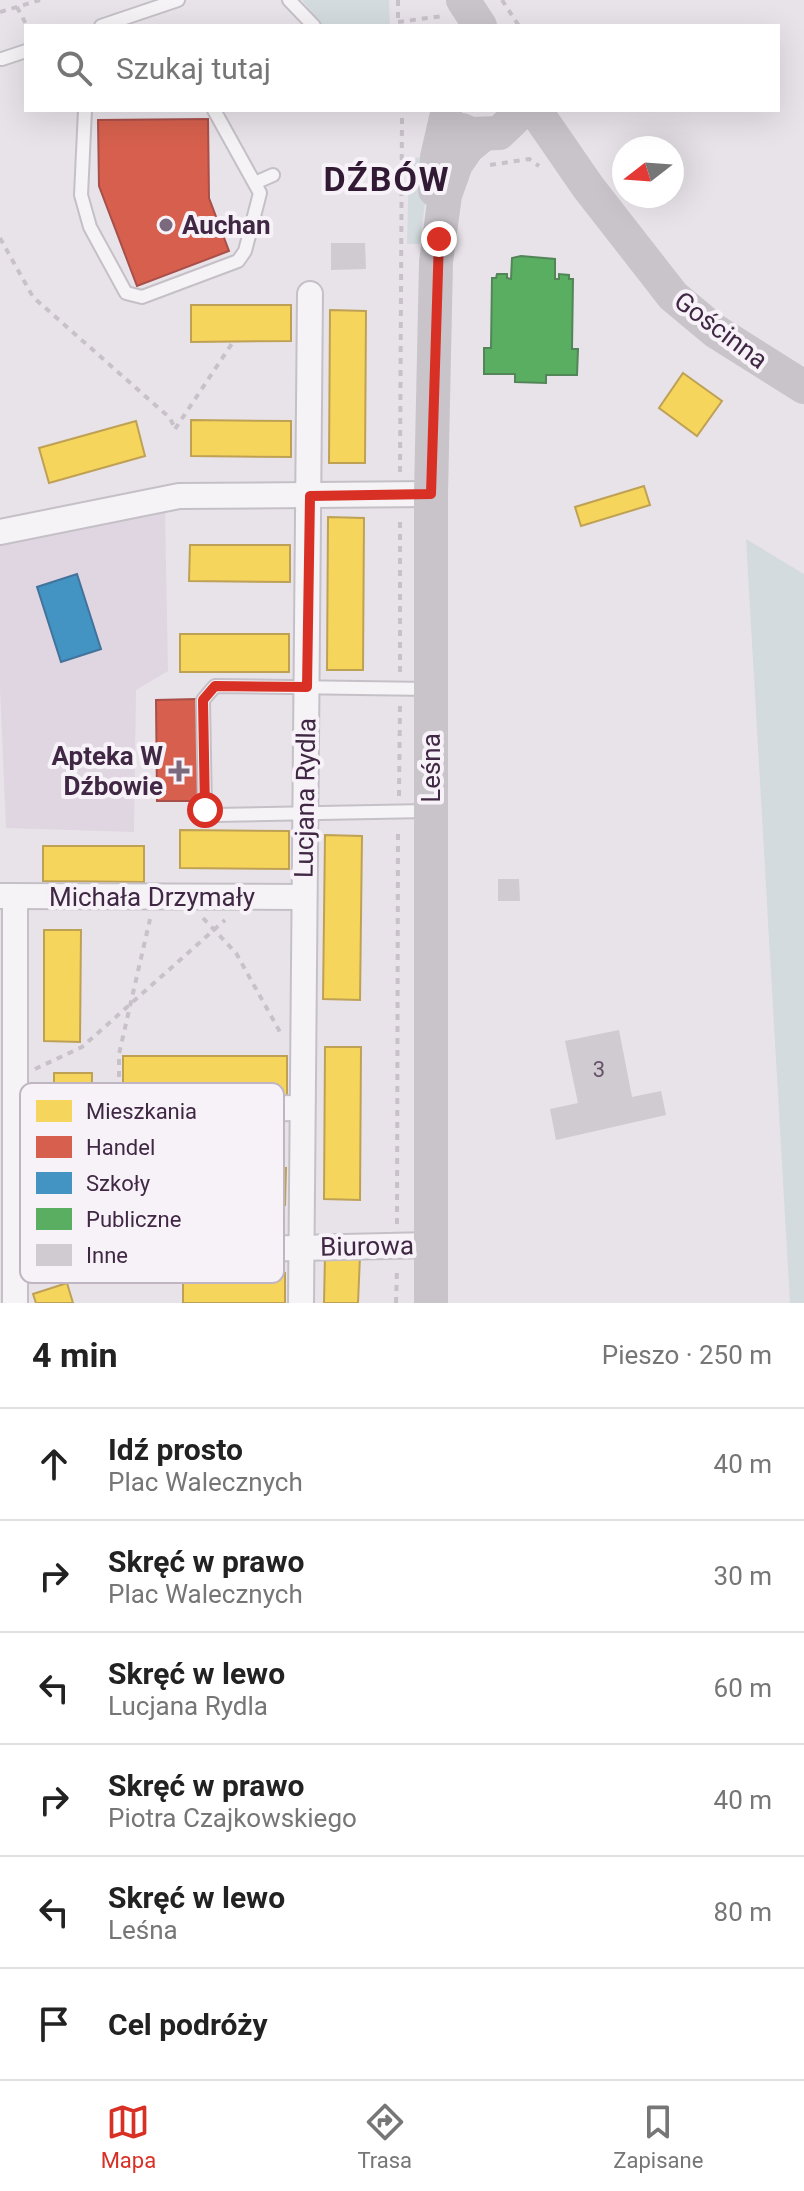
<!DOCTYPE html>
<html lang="pl">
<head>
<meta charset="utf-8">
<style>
  body { margin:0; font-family:Roboto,sans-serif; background:#f6f6f6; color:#222 }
  .compass { position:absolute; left:612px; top:136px; width:72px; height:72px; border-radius:50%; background:#fff; box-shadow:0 8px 32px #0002; rotate:253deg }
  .stop { position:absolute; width:24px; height:24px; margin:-18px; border:6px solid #d93025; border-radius:50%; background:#fff }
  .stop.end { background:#d93025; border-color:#fff; box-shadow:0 2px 8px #0008 }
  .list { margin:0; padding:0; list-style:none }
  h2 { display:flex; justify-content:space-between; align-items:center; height:104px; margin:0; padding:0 32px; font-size:34px }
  h2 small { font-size:26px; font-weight:400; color:#767676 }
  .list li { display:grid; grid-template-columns:52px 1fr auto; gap:24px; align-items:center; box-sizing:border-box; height:112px; padding:0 32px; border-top:2px solid #e0e0e0 }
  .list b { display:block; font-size:30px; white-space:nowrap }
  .list p { margin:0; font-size:26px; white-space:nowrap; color:#767676 }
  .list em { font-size:26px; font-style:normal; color:#767676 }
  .icon { flex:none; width:44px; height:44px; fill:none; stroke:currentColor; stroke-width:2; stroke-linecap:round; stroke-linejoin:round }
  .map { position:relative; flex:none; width:804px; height:1303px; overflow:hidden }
  .search { position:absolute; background:#fff; box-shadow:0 8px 32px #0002; left:24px; right:24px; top:24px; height:88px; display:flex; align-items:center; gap:20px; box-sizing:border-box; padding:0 28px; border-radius:0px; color:#767676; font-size:30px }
  .sheet { height:776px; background:#fff }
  nav { display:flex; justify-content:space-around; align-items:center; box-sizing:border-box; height:112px; border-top:2px solid #e0e0e0; background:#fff; font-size:22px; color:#767676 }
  nav a { display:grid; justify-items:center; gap:4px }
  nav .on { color:#d93025 }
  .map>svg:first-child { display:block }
  .built { fill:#dfd6e1 }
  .green { fill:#d3dbde }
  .homes { fill:#f6d55c; stroke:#bfa155; stroke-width:2 }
  .shops { fill:#d6604d; stroke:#a94f4a; stroke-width:2 }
  .schools { fill:#4393c3; stroke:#42739d; stroke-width:2 }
  .public { fill:#5aae61; stroke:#528658; stroke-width:2 }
  .building { fill:#d0cad1 }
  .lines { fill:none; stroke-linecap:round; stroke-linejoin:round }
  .lane-casing { stroke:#c5c0c7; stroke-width:16 }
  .street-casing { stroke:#c5c0c7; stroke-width:28 }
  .path { stroke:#c8c1c9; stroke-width:4; stroke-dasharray:6 6; stroke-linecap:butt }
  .lane { stroke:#f5f3f5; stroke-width:12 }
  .street { stroke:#f5f3f5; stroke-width:24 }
  .secondary { stroke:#c9c3ca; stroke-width:34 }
  .route { stroke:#d93025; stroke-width:10 }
  .poi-dot { fill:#7b697e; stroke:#f7f1f8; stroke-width:3 }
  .labels { text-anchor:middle; stroke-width:8; stroke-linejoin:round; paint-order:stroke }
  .number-label { font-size:22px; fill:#665269 }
  .poi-label { font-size:26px; font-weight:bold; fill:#402844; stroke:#f7f1f8; text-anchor:start }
  .street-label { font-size:26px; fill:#402844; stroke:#f7f1f8 }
  .district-label { font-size:34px; font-weight:bold; letter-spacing:2px; fill:#321a35; stroke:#f7f1f8 }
  .key { fill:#f7f1f8; stroke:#c0b5c2; stroke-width:2 }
  .key-label { font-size:22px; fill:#402844 }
</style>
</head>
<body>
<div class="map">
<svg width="804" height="1303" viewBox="0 0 804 1303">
  <rect width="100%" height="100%" fill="#e8e3e9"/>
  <polygon class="built" points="165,512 168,671 136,690 134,832 6,828 0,688 0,545"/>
  <g class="green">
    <polygon points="302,0 389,0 390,26 323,26"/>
    <polygon points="417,157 430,162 420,244 407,244 409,164"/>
    <polygon points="746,539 804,574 804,1303 790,1303"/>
  </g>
  <g class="homes">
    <polygon points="191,305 291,305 291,341 191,342"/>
    <polygon points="330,310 366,311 365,463 329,463"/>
    <polygon points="683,373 722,401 697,436 659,408"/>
    <polygon points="191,420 291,421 291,457 191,456"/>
    <polygon points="136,421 145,456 49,483 39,448"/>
    <polygon points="644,486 650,505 581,526 575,507"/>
    <polygon points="328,517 364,518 363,670 327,670"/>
    <polygon points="190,545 290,545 290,582 189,581"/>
    <rect x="180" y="634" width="109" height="38"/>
    <polygon points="180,830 289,831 289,869 180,868"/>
    <polygon points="325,835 362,836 360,1000 323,999"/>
    <polygon points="43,846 144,846 144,882 43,881"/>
    <polygon points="44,930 81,930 80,1042 44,1041"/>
    <polygon points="325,1047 361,1047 360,1200 324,1199"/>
    <polygon points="123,1056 287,1056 287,1096 123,1095"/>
    <polygon points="54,1073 92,1073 91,1184 54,1184"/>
    <polygon points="122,1168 286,1168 285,1205 122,1206"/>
    <polygon points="325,1255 360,1256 358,1303 324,1303"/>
    <rect x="183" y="1273" width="102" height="30"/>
    <polygon points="67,1283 73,1303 36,1303 33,1294"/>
  </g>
  <g class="shops">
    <polygon points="208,119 209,198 229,251 137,286 99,186 98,120"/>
    <polygon points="196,699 198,801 157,801 156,700"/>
  </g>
  <polygon class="schools" points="77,574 101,649 61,662 37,587"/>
  <polygon class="public" points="521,256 555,259 555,279 559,279 559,274 569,275 569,279 573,279 572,349 578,349 577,375 546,375 546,383 515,382 515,374 484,374 484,348 491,348 492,278 496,278 497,274 507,274 507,278 511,279 512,258"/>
  <g class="building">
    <polygon points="331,243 365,243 366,269 331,270"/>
    <polygon points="498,879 519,879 520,901 498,901"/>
    <polygon points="619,1030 632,1097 661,1091 666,1115 556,1140 550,1109 578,1103 565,1041"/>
  </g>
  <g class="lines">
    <defs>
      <g id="lane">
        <polyline points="289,0 314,26"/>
        <polyline points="101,26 178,0"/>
        <polyline points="2,59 26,51"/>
        <polyline points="85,110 81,195 90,227 126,293 142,297 238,261 245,251 260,193 214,110"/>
        <polyline points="257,182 273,175"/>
        <polyline points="427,811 215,815 205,810 203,700 215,686 429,689"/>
      </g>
      <g id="street">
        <polyline points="0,532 179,496 431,494"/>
        <polyline points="0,896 304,897"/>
        <polyline points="138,1110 301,1108"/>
        <polyline points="160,1251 431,1245"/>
        <polyline points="15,1303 15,896"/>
        <polyline points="301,1303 310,294"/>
      </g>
    </defs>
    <use href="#lane" class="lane-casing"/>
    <use href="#street" class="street-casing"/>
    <g class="path">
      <polyline points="398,0 398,26"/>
      <polyline points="502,0 519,26"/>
      <polyline points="17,7 27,26"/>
      <polyline points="0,12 40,0"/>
      <polyline points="398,22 443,16"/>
      <polyline points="490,165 529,159 539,166"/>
      <polyline points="0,238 33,297 170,418 175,429"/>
      <polyline points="175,429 233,342"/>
      <polyline points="400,472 402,110"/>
      <polyline points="400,672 400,516"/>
      <polyline points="399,796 400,704"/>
      <polyline points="203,918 236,953 280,1032"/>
      <polyline points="35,1069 82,1047 225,920"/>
      <polyline points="119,1101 119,1054 150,919"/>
      <polyline points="397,1224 398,828"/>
      <polyline points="396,1303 397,1268"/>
    </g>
    <use href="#lane" class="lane"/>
    <use href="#street" class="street"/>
    <g class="secondary">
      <polyline points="463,0 480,26"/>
      <polyline points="535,110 588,187 673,296 715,331 804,387"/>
      <polyline points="462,130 471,134 499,133 523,110"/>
      <polyline points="435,190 437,157 446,118"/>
      <polyline points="431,1303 431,494 436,262 445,195 456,164 467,148 484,134"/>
    </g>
  </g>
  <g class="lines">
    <polyline class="route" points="205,810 203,700 215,686 307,687 310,496 431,494 439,239"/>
  </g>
  <g class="poi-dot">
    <circle cx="166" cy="225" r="8"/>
    <path d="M175 759h8v8h8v8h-8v8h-8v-8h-8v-8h8z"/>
  </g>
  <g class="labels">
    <g class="number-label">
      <text x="599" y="1077">3</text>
    </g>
    <g class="poi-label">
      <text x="182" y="234">Auchan</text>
      <text x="163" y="765" text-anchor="end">Apteka W<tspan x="163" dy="30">Dźbowie</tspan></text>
    </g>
    <g class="street-label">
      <text transform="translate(721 330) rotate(37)" y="9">Gościnna</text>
      <text transform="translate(431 768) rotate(-90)" y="9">Leśna</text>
      <text transform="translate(305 798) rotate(-89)" y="9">Lucjana Rydla</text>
      <text x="152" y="906">Michała Drzymały</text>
      <text transform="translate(367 1246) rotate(-1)" y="9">Biurowa</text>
    </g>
    <g class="district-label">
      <text x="387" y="191">DŹBÓW</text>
    </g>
  </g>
  <rect x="20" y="1083" width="264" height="200" rx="12" class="key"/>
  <rect x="36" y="1100" width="36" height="22" fill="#f6d55c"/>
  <rect x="36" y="1136" width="36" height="22" fill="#d6604d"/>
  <rect x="36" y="1172" width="36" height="22" fill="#4393c3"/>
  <rect x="36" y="1208" width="36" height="22" fill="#5aae61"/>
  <rect x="36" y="1244" width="36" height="22" fill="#d0cad1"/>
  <g class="key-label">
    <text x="86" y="1119">Mieszkania</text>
    <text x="86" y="1155">Handel</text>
    <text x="86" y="1191">Szkoły</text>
    <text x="86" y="1227">Publiczne</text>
    <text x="86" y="1263">Inne</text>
  </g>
</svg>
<svg class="compass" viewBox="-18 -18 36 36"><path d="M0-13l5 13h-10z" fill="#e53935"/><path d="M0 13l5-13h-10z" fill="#767676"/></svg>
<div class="stop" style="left:205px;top:810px"></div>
<div class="stop end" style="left:439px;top:239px"></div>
<div class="search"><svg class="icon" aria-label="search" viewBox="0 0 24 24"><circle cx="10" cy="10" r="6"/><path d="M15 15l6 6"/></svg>Szukaj tutaj</div>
</div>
<section class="sheet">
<h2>4 min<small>Pieszo · 250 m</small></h2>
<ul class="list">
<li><svg class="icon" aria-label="ahead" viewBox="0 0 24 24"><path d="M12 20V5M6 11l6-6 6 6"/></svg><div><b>Idź prosto</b><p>Plac Walecznych</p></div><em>40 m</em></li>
<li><svg class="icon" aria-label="right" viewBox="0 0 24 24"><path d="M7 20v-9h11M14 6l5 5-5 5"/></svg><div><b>Skręć w prawo</b><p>Plac Walecznych</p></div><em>30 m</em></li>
<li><svg class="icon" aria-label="left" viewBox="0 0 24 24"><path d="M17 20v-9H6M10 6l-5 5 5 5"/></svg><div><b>Skręć w lewo</b><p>Lucjana Rydla</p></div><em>60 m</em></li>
<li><svg class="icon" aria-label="right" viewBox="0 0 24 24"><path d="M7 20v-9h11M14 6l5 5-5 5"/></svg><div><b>Skręć w prawo</b><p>Piotra Czajkowskiego</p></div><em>40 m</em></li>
<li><svg class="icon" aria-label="left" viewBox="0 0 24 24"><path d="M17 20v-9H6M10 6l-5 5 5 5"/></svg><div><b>Skręć w lewo</b><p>Leśna</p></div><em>80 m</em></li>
<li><svg class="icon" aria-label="arrive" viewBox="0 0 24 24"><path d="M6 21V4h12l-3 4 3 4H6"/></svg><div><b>Cel podróży</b></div></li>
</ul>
</section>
<nav>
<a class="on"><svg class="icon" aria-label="map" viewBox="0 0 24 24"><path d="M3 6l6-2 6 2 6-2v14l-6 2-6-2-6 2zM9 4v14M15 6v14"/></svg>Mapa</a>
<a><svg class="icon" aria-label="directions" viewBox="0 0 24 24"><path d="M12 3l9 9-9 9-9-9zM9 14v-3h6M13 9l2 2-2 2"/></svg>Trasa</a>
<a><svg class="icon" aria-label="saved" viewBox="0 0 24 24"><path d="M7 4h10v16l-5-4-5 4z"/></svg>Zapisane</a>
</nav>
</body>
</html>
